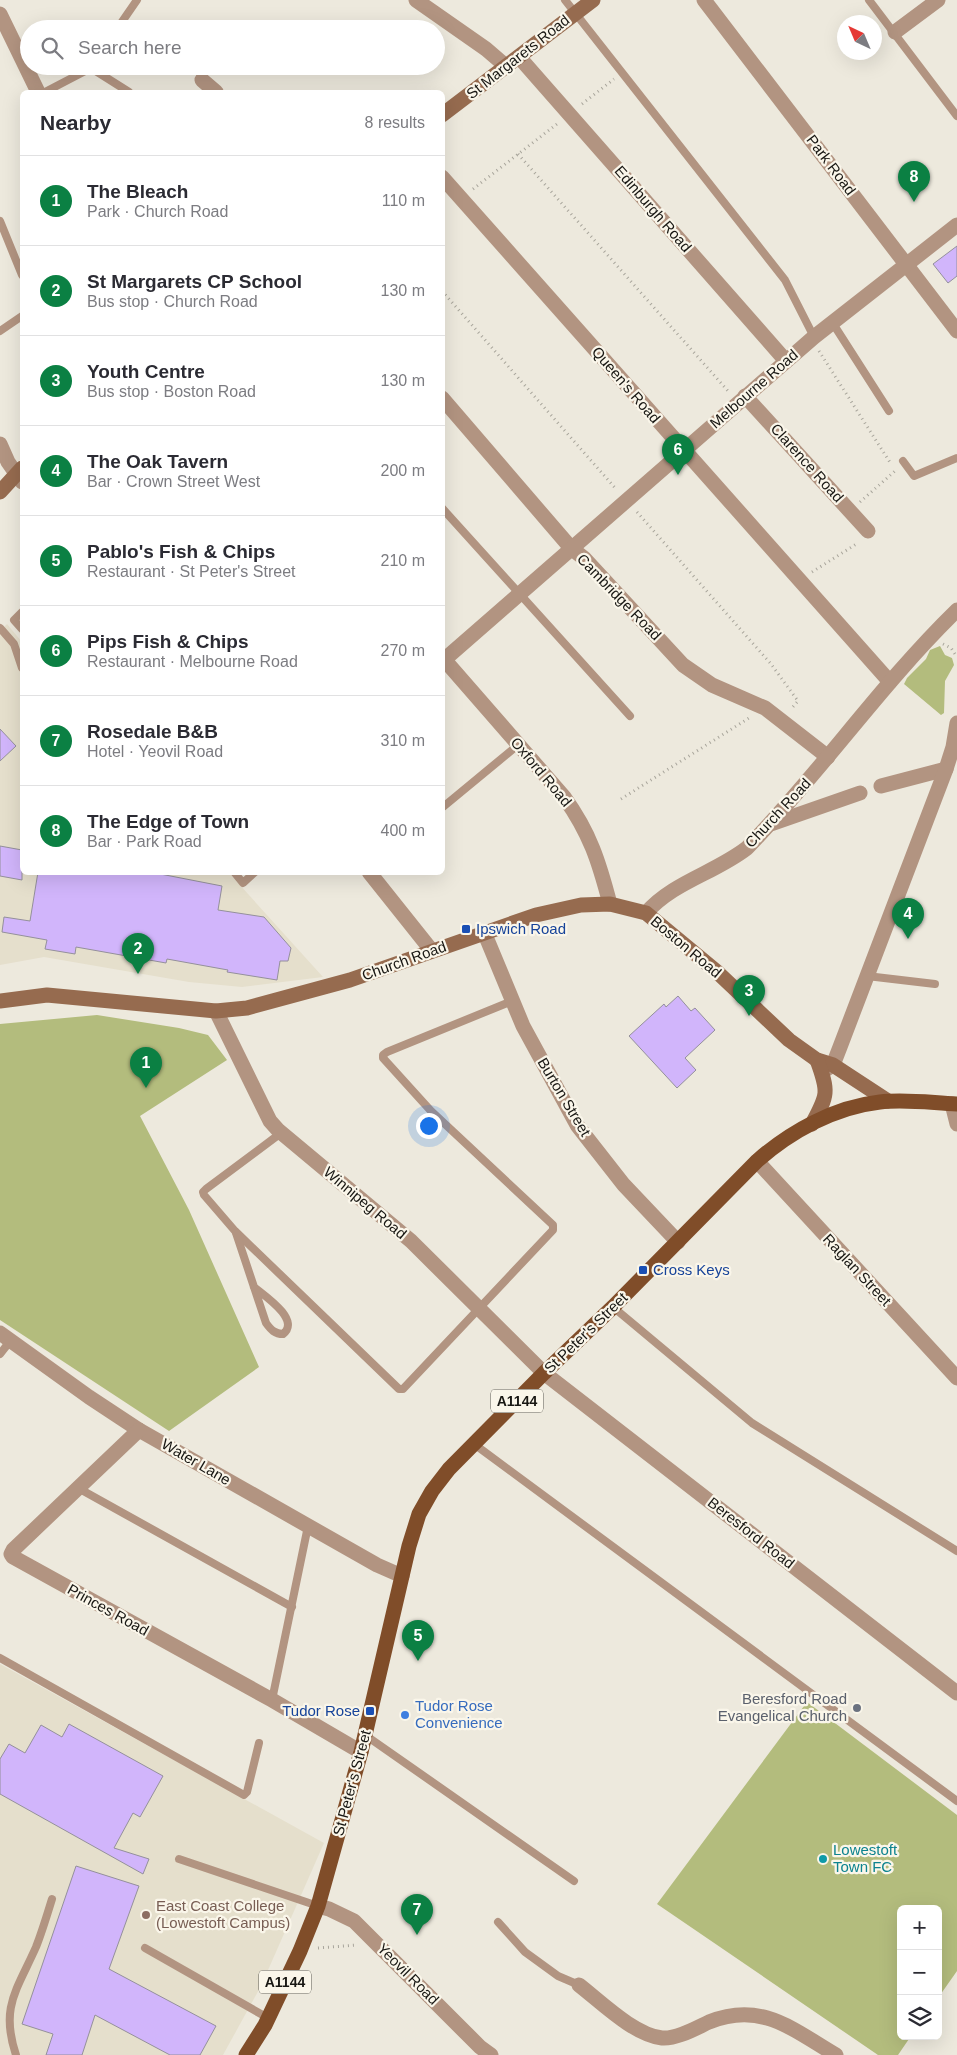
<!DOCTYPE html>
<html lang="en">
<head>
<meta charset="utf-8">
<style>
  body { margin:0; font-family:Arial,sans-serif; background:#f2f2f3; color:#2b2b33 }
  .controls { position:absolute; right:15px; bottom:15px; display:grid; overflow:hidden; border-radius:8px; box-shadow:0 5px 20px #0002 }
  .controls button { width:45px; height:45px; display:grid; place-items:center; padding:0; border:0; border-bottom:1px solid #e1e1e2; background:#fff; color:#2b2b33; font:25px sans-serif }
  .compass { position:absolute; left:837px; top:15px; width:45px; height:45px; border-radius:50%; background:#fff; box-shadow:0 5px 20px #0002; rotate:316deg }
  .you { position:absolute; left:428px; top:1125px; width:18px; height:18px; margin:-12px; border:4px solid #fff; border-radius:50%; background:#1a73e8; box-shadow:0 0 0 8px #1a73e833 }
  .badge { display:grid; place-items:center; width:32px; height:32px; border-radius:50%; background:#0b8043; color:#fff; font-size:16px; font-weight:700 }
  .pin { position:absolute; translate:-50% -41px; filter:drop-shadow(0 1px 2px #0008) }
  .pin::after { content:''; position:absolute; top:26px; width:18px; height:15px; background:inherit; clip-path:polygon(0 0,100% 0,50% 100%) }
  .list { margin:0; padding:0; list-style:none }
  h2 { display:flex; justify-content:space-between; align-items:center; height:65px; margin:0; padding:0 20px; font-size:21px }
  h2 small { font-size:16px; font-weight:400; color:#7c7c81 }
  .list li { display:grid; grid-template-columns:32px 1fr auto; gap:15px; align-items:center; box-sizing:border-box; height:90px; padding:0 20px; border-top:1px solid #e1e1e2 }
  .list b { display:block; font-size:19px; white-space:nowrap }
  .list p { margin:0; font-size:16px; white-space:nowrap; color:#7c7c81 }
  .list em { font-size:16px; font-style:normal; color:#7c7c81 }
  .icon { flex:none; width:28px; height:28px; fill:none; stroke:currentColor; stroke-width:2; stroke-linecap:round; stroke-linejoin:round }
  .map { position:relative; flex:none; width:957px; height:2055px; overflow:hidden }
  .search { position:absolute; background:#fff; box-shadow:0 5px 20px #0002; left:20px; top:20px; width:425px; height:55px; display:flex; align-items:center; gap:12px; box-sizing:border-box; padding:0 18px; border-radius:28px; color:#7c7c81; font-size:19px }
  .panel { position:absolute; background:#fff; box-shadow:0 5px 20px #0002; left:20px; top:90px; width:425px; height:785px; border-radius:8px }
  .map>svg:first-child { display:block }
  .built { fill:#e5dfcc }
  .green { fill:#b3bc7d }
  .building { fill:#d1b5fb; stroke:#94909b }
  .lines { fill:none; stroke-linecap:round; stroke-linejoin:round }
  .path { stroke:#a8a59b; stroke-width:3; stroke-dasharray:1 4; stroke-linecap:butt }
  .lane { stroke:#b29481; stroke-width:8 }
  .street { stroke:#b29481; stroke-width:15 }
  .secondary { stroke:#966b4f; stroke-width:15 }
  .primary { stroke:#804d29; stroke-width:15 }
  .transit-dot { fill:#1a4fb4; stroke:#faf6ea; stroke-width:2 }
  .worship-dot { fill:#6b7280; stroke:#faf6ea; stroke-width:2 }
  .shop-dot { fill:#3f7fe0; stroke:#faf6ea; stroke-width:2 }
  .culture-dot { fill:#0f9aa8; stroke:#faf6ea; stroke-width:2 }
  .education-dot { fill:#8d6e63; stroke:#faf6ea; stroke-width:2 }
  .labels { text-anchor:middle; stroke-width:4.5; stroke-linejoin:round; paint-order:stroke }
  .shield { fill:#faf6ea; stroke:#5c5a54; stroke-width:1 }
  .shield-label { font-size:14px; font-weight:bold; fill:#181713 }
  .street-label { font-size:15px; fill:#181713; stroke:#faf6ea }
  .transit-label { font-size:15px; fill:#164399; stroke:#faf6ea; text-anchor:start }
  .worship-label { font-size:15px; fill:#5b616d; stroke:#faf6ea; text-anchor:end }
  .shop-label { font-size:15px; fill:#366cbe; stroke:#faf6ea; text-anchor:start }
  .culture-label { font-size:15px; fill:#0d838f; stroke:#faf6ea; text-anchor:start }
  .education-label { font-size:15px; fill:#785e54; stroke:#faf6ea; text-anchor:start }
</style>
</head>
<body>
<div class="map">
<svg width="957" height="2055" viewBox="0 0 957 2055">
  <rect width="100%" height="100%" fill="#ede9dd"/>
  <g class="built">
    <polygon points="7,624 22,642 22,872 229,873 323,977 242,987 189,982 44,957 0,965 0,631"/>
    <polygon points="0,1664 324,1843 261,1986 223,2055 0,2055"/>
  </g>
  <g class="green">
    <polygon points="940,646 945,655 952,658 954,665 945,681 944,713 941,715 904,684 907,678 926,659 930,650"/>
    <polygon points="97,1015 179,1028 208,1035 227,1060 140,1116 189,1210 259,1367 169,1431 0,1320 0,1024"/>
    <polygon points="807,1702 957,1815 957,1971 938,1998 938,1909 901,1909 901,2036 911,2036 898,2055 878,2055 657,1904"/>
  </g>
  <g class="building">
    <polygon points="957,246 957,276 948,283 933,264"/>
    <polygon points="0,729 16,746 0,761"/>
    <polygon points="0,846 22,850 22,880 0,876"/>
    <polygon points="38,872 150,872 222,886 218,910 264,917 291,948 288,961 280,961 277,980 227,972 228,970 167,959 166,963 76,947 75,954 45,949 47,940 2,932 4,917 30,921"/>
    <polygon points="678,996 691,1011 695,1008 715,1030 685,1058 696,1070 677,1088 629,1036 664,1004 666,1007"/>
    <polygon points="69,1724 163,1776 140,1817 133,1813 114,1848 149,1859 143,1874 0,1794 0,1759 9,1744 25,1753 41,1725 62,1737"/>
    <polygon points="76,1866 139,1886 109,1969 216,2026 200,2055 170,2055 95,2015 82,2055 46,2055 53,2034 22,2024"/>
  </g>
  <g class="lines">
    <g class="path">
      <polyline points="582,104 614,79"/>
      <polyline points="518,154 728,391"/>
      <polyline points="473,189 557,124"/>
      <polyline points="442,291 616,489"/>
      <polyline points="819,351 891,464"/>
      <polyline points="860,502 895,471 894,469"/>
      <polyline points="637,512 771,664 798,701 791,709"/>
      <polyline points="812,572 858,543"/>
      <polyline points="943,644 951,648 957,657"/>
      <polyline points="621,799 749,718"/>
      <polyline points="318,1948 357,1945"/>
    </g>
    <g class="lane">
      <polyline points="565,0 785,280 814,337"/>
      <polyline points="869,0 957,116"/>
      <polyline points="117,29 137,0"/>
      <polyline points="92,66 91,68 129,92"/>
      <polyline points="45,92 91,68"/>
      <polyline points="0,221 22,275"/>
      <polyline points="832,322 889,411"/>
      <polyline points="0,331 22,316"/>
      <polyline points="903,461 914,476 957,458"/>
      <polyline points="442,508 630,716"/>
      <polyline points="22,612 14,620 22,629"/>
      <polyline points="0,628 14,644 22,668"/>
      <polyline points="443,807 518,745"/>
      <polyline points="234,872 243,883 255,872"/>
      <polyline points="867,976 935,984"/>
      <polyline points="281,1133 206,1189 203,1192 204,1195 235,1231 399,1389 403,1389 553,1230 553,1225 431,1111 383,1058 383,1055 387,1052 512,1001"/>
      <path d="M236,1233l30,90c5,7 9,11 17,11 18,-14 -18,-38 -29,-47"/>
      <polyline points="613,1307 752,1423 957,1551"/>
      <polyline points="0,1354 11,1340"/>
      <polyline points="474,1444 957,1801"/>
      <polyline points="78,1488 292,1607"/>
      <polyline points="0,1658 244,1795 247,1792 259,1743"/>
      <polyline points="272,1700 308,1526"/>
      <polyline points="365,1735 574,1881"/>
      <polyline points="179,1859 318,1906"/>
      <polyline points="498,1922 525,1952 558,1976 579,1985"/>
      <polyline points="145,1948 268,2018"/>
      <path d="M16,2055c-16,-48 1,-65 20,-108 6,-15 11,-32 16,-48"/>
    </g>
    <g class="street">
      <polyline points="416,0 486,49 507,67"/>
      <polyline points="704,0 957,331"/>
      <polyline points="0,14 38,92"/>
      <polyline points="895,32 938,0"/>
      <polyline points="519,57 786,361"/>
      <polyline points="202,80 216,92"/>
      <polyline points="442,177 890,682"/>
      <polyline points="745,396 868,531"/>
      <polyline points="442,398 571,548 585,559 683,665 712,685 765,708 828,757"/>
      <polyline points="0,444 8,462 22,482"/>
      <path d="M442,657l122,140c26,36 35,65 46,107"/>
      <polyline points="445,659 814,337 957,225"/>
      <polyline points="881,786 946,769"/>
      <polyline points="771,824 860,793"/>
      <polyline points="369,872 432,951"/>
      <path d="M646,913c27,-31 69,-40 101,-65 74,-76 134,-164 210,-238"/>
      <polyline points="484,932 523,1026 577,1125 624,1185 678,1242"/>
      <polyline points="216,1011 270,1121 278,1130 411,1241 544,1373 957,1693"/>
      <polyline points="823,1071 833,1065 840,1047 946,769 953,747 957,723"/>
      <polyline points="952,1104 957,1124"/>
      <polyline points="757,1161 957,1378"/>
      <polyline points="0,1333 89,1397 139,1430 377,1565 402,1576"/>
      <polyline points="139,1430 13,1550 11,1554 13,1557 272,1700 361,1752"/>
      <polyline points="318,1906 329,1909 354,1921 480,2047 491,2055"/>
      <path d="M579,1985c22,17 55,50 83,53 15,1 34,-10 47,-16 52,-21 83,7 127,33"/>
    </g>
    <g class="secondary">
      <polyline points="442,115 593,0"/>
      <polyline points="0,492 22,468"/>
      <polyline points="0,1001 47,995 216,1011 247,1008 350,980 536,915 581,905 610,904 646,913 716,971 789,1040 817,1060 833,1065 888,1101"/>
      <path d="M812,1124c16,-29 17,-32 5,-64"/>
    </g>
    <path class="primary" d="M246,2055l19,-30 35,-74 18,-45 43,-154 48,-206 10,-32 13,-23 17,-22 95,-96 69,-66 144,-146c34,-30 78,-54 123,-59 26,-3 52,1 77,2"/>
  </g>
  <g class="transit-dot">
    <rect x="461" y="924" width="10" height="10" rx="2.5"/>
    <rect x="638" y="1265" width="10" height="10" rx="2.5"/>
    <rect x="365" y="1706" width="10" height="10" rx="2.5"/>
  </g>
  <circle class="worship-dot" cx="857" cy="1708" r="5"/>
  <circle class="shop-dot" cx="405" cy="1715" r="5"/>
  <circle class="culture-dot" cx="823" cy="1859" r="5"/>
  <circle class="education-dot" cx="146" cy="1915" r="5"/>
  <g class="labels">
    <g class="shield">
      <rect x="491" y="1389.5" width="52" height="23" rx="4"/>
      <rect x="259" y="1970.5" width="52" height="23" rx="4"/>
    </g>
    <g class="shield-label">
      <text x="517" y="1406">A1144</text>
      <text x="285" y="1987">A1144</text>
    </g>
    <g class="street-label">
      <text transform="translate(518 57) rotate(-38)" y="5">St Margarets Road</text>
      <text transform="translate(831 165) rotate(53)" y="5">Park Road</text>
      <text transform="translate(653 209) rotate(49)" y="5">Edinburgh Road</text>
      <text transform="translate(626 385) rotate(49)" y="5">Queen's Road</text>
      <text transform="translate(754 389) rotate(-41)" y="5">Melbourne Road</text>
      <text transform="translate(807 463) rotate(48)" y="5">Clarence Road</text>
      <text transform="translate(619 597) rotate(46)" y="5">Cambridge Road</text>
      <text transform="translate(541 772) rotate(50)" y="5">Oxford Road</text>
      <text transform="translate(778 813) rotate(-47)" y="5">Church Road</text>
      <text transform="translate(686 947) rotate(40)" y="5">Boston Road</text>
      <text transform="translate(404 961) rotate(-20)" y="5">Church Road</text>
      <text transform="translate(564 1097) rotate(59)" y="5">Burton Street</text>
      <text transform="translate(365 1203) rotate(40)" y="5">Winnipeg Road</text>
      <text transform="translate(857 1270) rotate(47)" y="5">Raglan Street</text>
      <text transform="translate(586 1333) rotate(-44)" y="5">St Peter's Street</text>
      <text transform="translate(196 1462) rotate(30)" y="5">Water Lane</text>
      <text transform="translate(751 1533) rotate(38)" y="5">Beresford Road</text>
      <text transform="translate(108 1610) rotate(29)" y="5">Princes Road</text>
      <text transform="translate(352 1783) rotate(-75)" y="5">St Peter's Street</text>
      <text transform="translate(408 1974) rotate(45)" y="5">Yeovil Road</text>
    </g>
    <g class="transit-label">
      <text x="476" y="934">Ipswich Road</text>
      <text x="653" y="1275">Cross Keys</text>
      <text x="360" y="1716" text-anchor="end">Tudor Rose</text>
    </g>
    <g class="worship-label">
      <text x="847" y="1704">Beresford Road<tspan x="847" dy="17">Evangelical Church</tspan></text>
    </g>
    <g class="shop-label">
      <text x="415" y="1711">Tudor Rose<tspan x="415" dy="17">Convenience</tspan></text>
    </g>
    <g class="culture-label">
      <text x="833" y="1855">Lowestoft<tspan x="833" dy="17">Town FC</tspan></text>
    </g>
    <g class="education-label">
      <text x="156" y="1911">East Coast College<tspan x="156" dy="17">(Lowestoft Campus)</tspan></text>
    </g>
  </g>
</svg>
<div class="controls">
<button>+</button>
<button>−</button>
<button><svg class="icon" aria-label="layers" viewBox="0 0 24 24"><path d="M12 4l9 5-9 5-9-5zM3 14l9 5 9-5"/></svg></button>
</div>
<svg class="compass" viewBox="-18 -18 36 36"><path d="M0-13l5 13h-10z" fill="#e53935"/><path d="M0 13l5-13h-10z" fill="#7c7c81"/></svg>
<div class="you"></div>
<div class="pin badge" style="left:146px;top:1088px">1</div>
<div class="pin badge" style="left:138px;top:974px">2</div>
<div class="pin badge" style="left:749px;top:1016px">3</div>
<div class="pin badge" style="left:908px;top:939px">4</div>
<div class="pin badge" style="left:418px;top:1661px">5</div>
<div class="pin badge" style="left:678px;top:475px">6</div>
<div class="pin badge" style="left:417px;top:1935px">7</div>
<div class="pin badge" style="left:914px;top:202px">8</div>
<div class="search"><svg class="icon" aria-label="search" viewBox="0 0 24 24"><circle cx="10" cy="10" r="6"/><path d="M15 15l6 6"/></svg>Search here</div>
<section class="panel">
<h2>Nearby<small>8 results</small></h2>
<ul class="list">
<li><span class="badge">1</span><div><b>The Bleach</b><p>Park · Church Road</p></div><em>110 m</em></li>
<li><span class="badge">2</span><div><b>St Margarets CP School</b><p>Bus stop · Church Road</p></div><em>130 m</em></li>
<li><span class="badge">3</span><div><b>Youth Centre</b><p>Bus stop · Boston Road</p></div><em>130 m</em></li>
<li><span class="badge">4</span><div><b>The Oak Tavern</b><p>Bar · Crown Street West</p></div><em>200 m</em></li>
<li><span class="badge">5</span><div><b>Pablo's Fish &amp; Chips</b><p>Restaurant · St Peter's Street</p></div><em>210 m</em></li>
<li><span class="badge">6</span><div><b>Pips Fish &amp; Chips</b><p>Restaurant · Melbourne Road</p></div><em>270 m</em></li>
<li><span class="badge">7</span><div><b>Rosedale B&amp;B</b><p>Hotel · Yeovil Road</p></div><em>310 m</em></li>
<li><span class="badge">8</span><div><b>The Edge of Town</b><p>Bar · Park Road</p></div><em>400 m</em></li>
</ul>
</section>
</div>
</body>
</html>
